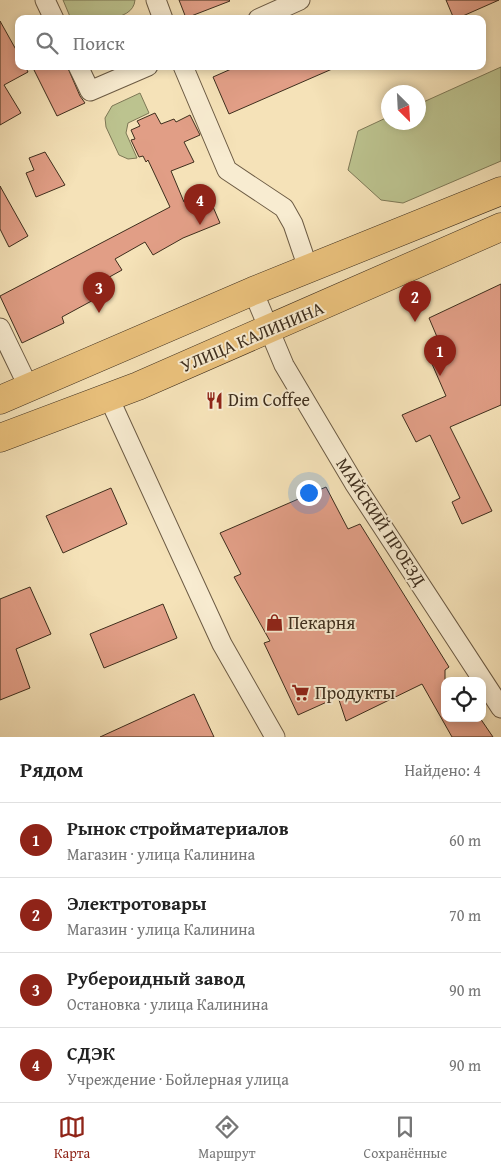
<!DOCTYPE html>
<html lang="ru">
<head>
<meta charset="utf-8">
<style>
  body { margin:0; font-family:"Gentium Book Plus",serif; background:#f2f2f2; color:#222 }
  .controls { position:absolute; right:15px; bottom:15px; display:grid; overflow:hidden; border-radius:10px; box-shadow:0 2px 8px #0003 }
  .controls button { width:45px; height:45px; display:grid; place-items:center; padding:0; border:0; border-bottom:1px solid #e0e0e0; background:#fff; color:#222; font:25px sans-serif }
  .compass { position:absolute; left:381px; top:85px; width:45px; height:45px; border-radius:50%; background:#fff; box-shadow:0 2px 8px #0003; rotate:156deg }
  .you { position:absolute; left:308px; top:492px; width:18px; height:18px; margin:-12px; border:4px solid #fff; border-radius:50%; background:#1a73e8; box-shadow:0 0 0 8px #1a73e833 }
  .badge { display:grid; place-items:center; width:32px; height:32px; border-radius:50%; background:#8f2418; color:#fff; font-size:16px; font-weight:700 }
  .pin { position:absolute; translate:-50% -41px; filter:drop-shadow(0 1px 2px #0008) }
  .pin::after { content:''; position:absolute; top:26px; width:18px; height:15px; background:inherit; clip-path:polygon(0 0,100% 0,50% 100%) }
  .list { margin:0; padding:0; list-style:none }
  h2 { display:flex; justify-content:space-between; align-items:center; height:65px; margin:0; padding:0 20px; font-size:21px }
  h2 small { font-size:16px; font-weight:400; color:#767676 }
  .list li { display:grid; grid-template-columns:32px 1fr auto; gap:15px; align-items:center; box-sizing:border-box; height:75px; padding:0 20px; border-top:1px solid #e0e0e0 }
  .list b { display:block; font-size:19px; white-space:nowrap }
  .list p { margin:0; font-size:16px; white-space:nowrap; color:#767676 }
  .list em { font-size:16px; font-style:normal; color:#767676 }
  .icon { flex:none; width:28px; height:28px; fill:none; stroke:currentColor; stroke-width:2; stroke-linecap:round; stroke-linejoin:round }
  .map { position:relative; flex:none; width:501px; height:737px; overflow:hidden }
  .search { position:absolute; background:#fff; box-shadow:0 2px 8px #0003; left:15px; right:15px; top:15px; height:55px; display:flex; align-items:center; gap:12px; box-sizing:border-box; padding:0 18px; border-radius:10px; color:#767676; font-size:19px }
  .sheet { height:365px; background:#fff }
  nav { display:flex; justify-content:space-around; align-items:center; box-sizing:border-box; height:70px; border-top:1px solid #e0e0e0; background:#fff; font-size:14px; color:#767676 }
  nav a { display:grid; justify-items:center; gap:2px }
  nav .on { color:#8f2418 }
  .map>svg:first-child { display:block }
  .green { fill:#bcc38f; stroke:#7d7856 }
  .building { fill:#e19e86; stroke:#3e2e1d }
  .lines { fill:none; stroke-linecap:round; stroke-linejoin:round }
  .minor-casing { stroke:#6c5b44; stroke-width:21 }
  .trunk-casing { stroke:#3e2e1d; stroke-width:29 }
  .minor { stroke:#f8ecd1; stroke-width:19 }
  .trunk { stroke:#eac17c; stroke-width:28 }
  .labels { text-anchor:middle; stroke-width:4; stroke-linejoin:round; paint-order:stroke }
  .street-label { font-size:18px; fill:#3e2e1d; stroke:#f8ecd1 }
  .poi-label { font-size:18px; fill:#3e2e1d; stroke:#f8ecd1; text-anchor:start }
</style>
</head>
<body>
<div class="map">
<svg width="501" height="737" viewBox="0 0 501 737">
  <rect width="100%" height="100%" fill="#f5e2b8"/>
  <filter id="stains"><feTurbulence type="fractalNoise" baseFrequency=".004" numOctaves="4"/><feColorMatrix values="0 0 0 0 .2 0 0 0 0 .09 0 0 0 0 .02 0 0 0 .5 -.17"/></filter>
  <radialGradient id="worn" r=".72"><stop offset=".6" stop-color="#630" stop-opacity="0"/><stop offset="1" stop-color="#630" stop-opacity=".3"/></radialGradient>
  <g class="green">
    <path d="M63,0h72c-2,24 -46,19 -64,19z"/>
    <polygon points="501,67 501,161 403,203 381,200 348,170 358,131 388,117 388,122 418,122 419,104"/>
    <polygon points="140,93 149,113 128,123 126,133 137,158 128,159 119,155 106,127 105,118 112,106"/>
  </g>
  <g class="building">
    <polygon points="179,0 229,0 230,1 186,18"/>
    <polygon points="446,0 499,0 456,19 454,19"/>
    <polygon points="0,21 19,55 19,66 25,66 28,72 4,85 21,113 0,125"/>
    <polygon points="32,66 67,66 80,96 85,103 57,116"/>
    <polygon points="238,66 339,66 229,114 213,77"/>
    <polygon points="155,113 161,124 174,119 176,122 190,115 200,135 184,142 194,162 171,171 184,202 207,193 220,223 183,238 153,255 145,242 115,259 122,270 104,280 110,291 62,317 64,323 22,343 0,296 170,207 148,160 146,162 143,156 139,157 131,140 135,139 131,130 140,126 137,121"/>
    <polygon points="45,152 65,185 36,197 26,173 34,170 29,158"/>
    <polygon points="0,186 28,236 9,247 0,229"/>
    <polygon points="501,284 501,405 450,427 492,511 462,524 452,502 460,498 430,435 416,442 402,415 446,396 429,357 443,351 429,318"/>
    <polygon points="326,487 348,529 360,524 449,667 445,670 445,718 480,718 493,737 452,737 422,684 346,721 338,697 298,715 264,643 270,641 234,577 241,574 220,533"/>
    <polygon points="111,488 127,524 63,553 46,516"/>
    <polygon points="30,587 51,634 16,649 30,688 0,700 0,599"/>
    <polygon points="163,604 177,638 104,668 90,634"/>
    <polygon points="194,694 214,737 100,737"/>
  </g>
  <g class="lines">
    <defs>
      <g id="minor">
        <polyline points="45,0 54,19"/>
        <polyline points="156,0 163,19"/>
        <polyline points="258,19 300,0"/>
        <polyline points="78,66 90,91 148,66"/>
        <polyline points="183,66 227,170 284,208 293,224 308,268"/>
        <polyline points="253,291 284,365 354,483 501,708"/>
        <polyline points="0,328 29,388"/>
        <polyline points="109,398 222,644 275,737"/>
      </g>
      <g id="trunk">
        <polyline points="0,400 253,291 501,191"/>
        <polyline points="0,438 138,386 501,227"/>
      </g>
    </defs>
    <use href="#minor" class="minor-casing"/>
    <use href="#trunk" class="trunk-casing"/>
    <use href="#minor" class="minor"/>
    <use href="#trunk" class="trunk"/>
  </g>
  <defs>
    <symbol id="restaurant-bare" viewBox="-9 -9 18 18"><path d="M-5-6h1v4h1v-4h1v4h1v-4h1v5L-1.5 .5V6h-2V.5L-5-1ZM5-6V6H3V1.5H1.5Q1.5-4 5-6Z" fill="#8f2418" stroke="#f8ecd1" stroke-width="2.5" paint-order="stroke"/></symbol>
    <symbol id="shop-bare" viewBox="-9 -9 18 18"><path d="M-5-2.5h2.3a2.7 3.5 0 0 1 5.4 0H5L5.5 6h-11ZM-1.5-2.5h3a1.5 2.3 0 0 0-3 0Z" fill="#8f2418" stroke="#f8ecd1" stroke-width="2.5" paint-order="stroke"/></symbol>
    <symbol id="supermarket-bare" viewBox="-9 -9 18 18"><path d="M-6-5.5h2.5l.6 2H6L4.5 2H-2.5L-4.4-4H-6ZM-1.5 3.2a1.3 1.3 0 1 0 .1 0ZM3 3.2a1.3 1.3 0 1 0 .1 0Z" fill="#8f2418" stroke="#f8ecd1" stroke-width="2.5" paint-order="stroke"/></symbol>
  </defs>
  <g fill-rule="evenodd">
    <use href="#restaurant-bare" x="202" y="388" width="25" height="25"/>
    <use href="#shop-bare" x="262" y="610" width="25" height="25"/>
    <use href="#supermarket-bare" x="288" y="680" width="25" height="25"/>
  </g>
  <g class="labels">
    <g class="street-label">
      <text transform="translate(252 337) rotate(-23)" y="6">УЛИЦА КАЛИНИНА</text>
      <text transform="translate(381 522) rotate(57)" y="6">МАЙСКИЙ ПРОЕЗД</text>
    </g>
    <g class="poi-label">
      <text x="228" y="406">Dim Coffee</text>
      <text x="288" y="629">Пекарня</text>
      <text x="315" y="699">Продукты</text>
    </g>
  </g>
  <rect width="100%" height="100%" filter="url(#stains)"/>
  <rect width="100%" height="100%" fill="url(#worn)"/>
</svg>
<div class="controls">
<button><svg class="icon" aria-label="locate" viewBox="0 0 24 24"><circle cx="12" cy="12" r="6"/><path d="M12 2v4M12 18v4M2 12h4M18 12h4"/></svg></button>
</div>
<svg class="compass" viewBox="-18 -18 36 36"><path d="M0-13l5 13h-10z" fill="#e53935"/><path d="M0 13l5-13h-10z" fill="#767676"/></svg>
<div class="you"></div>
<div class="pin badge" style="left:440px;top:376px">1</div>
<div class="pin badge" style="left:415px;top:322px">2</div>
<div class="pin badge" style="left:99px;top:313px">3</div>
<div class="pin badge" style="left:200px;top:225px">4</div>
<div class="search"><svg class="icon" aria-label="search" viewBox="0 0 24 24"><circle cx="10" cy="10" r="6"/><path d="M15 15l6 6"/></svg>Поиск</div>
</div>
<section class="sheet">
<h2>Рядом<small>Найдено: 4</small></h2>
<ul class="list">
<li><span class="badge">1</span><div><b>Рынок стройматериалов</b><p>Магазин · улица Калинина</p></div><em>60 m</em></li>
<li><span class="badge">2</span><div><b>Электротовары</b><p>Магазин · улица Калинина</p></div><em>70 m</em></li>
<li><span class="badge">3</span><div><b>Рубероидный завод</b><p>Остановка · улица Калинина</p></div><em>90 m</em></li>
<li><span class="badge">4</span><div><b>СДЭК</b><p>Учреждение · Бойлерная улица</p></div><em>90 m</em></li>
</ul>
</section>
<nav>
<a class="on"><svg class="icon" aria-label="map" viewBox="0 0 24 24"><path d="M3 6l6-2 6 2 6-2v14l-6 2-6-2-6 2zM9 4v14M15 6v14"/></svg>Карта</a>
<a><svg class="icon" aria-label="directions" viewBox="0 0 24 24"><path d="M12 3l9 9-9 9-9-9zM9 14v-3h6M13 9l2 2-2 2"/></svg>Маршрут</a>
<a><svg class="icon" aria-label="saved" viewBox="0 0 24 24"><path d="M7 4h10v16l-5-4-5 4z"/></svg>Сохранённые</a>
</nav>
</body>
</html>
